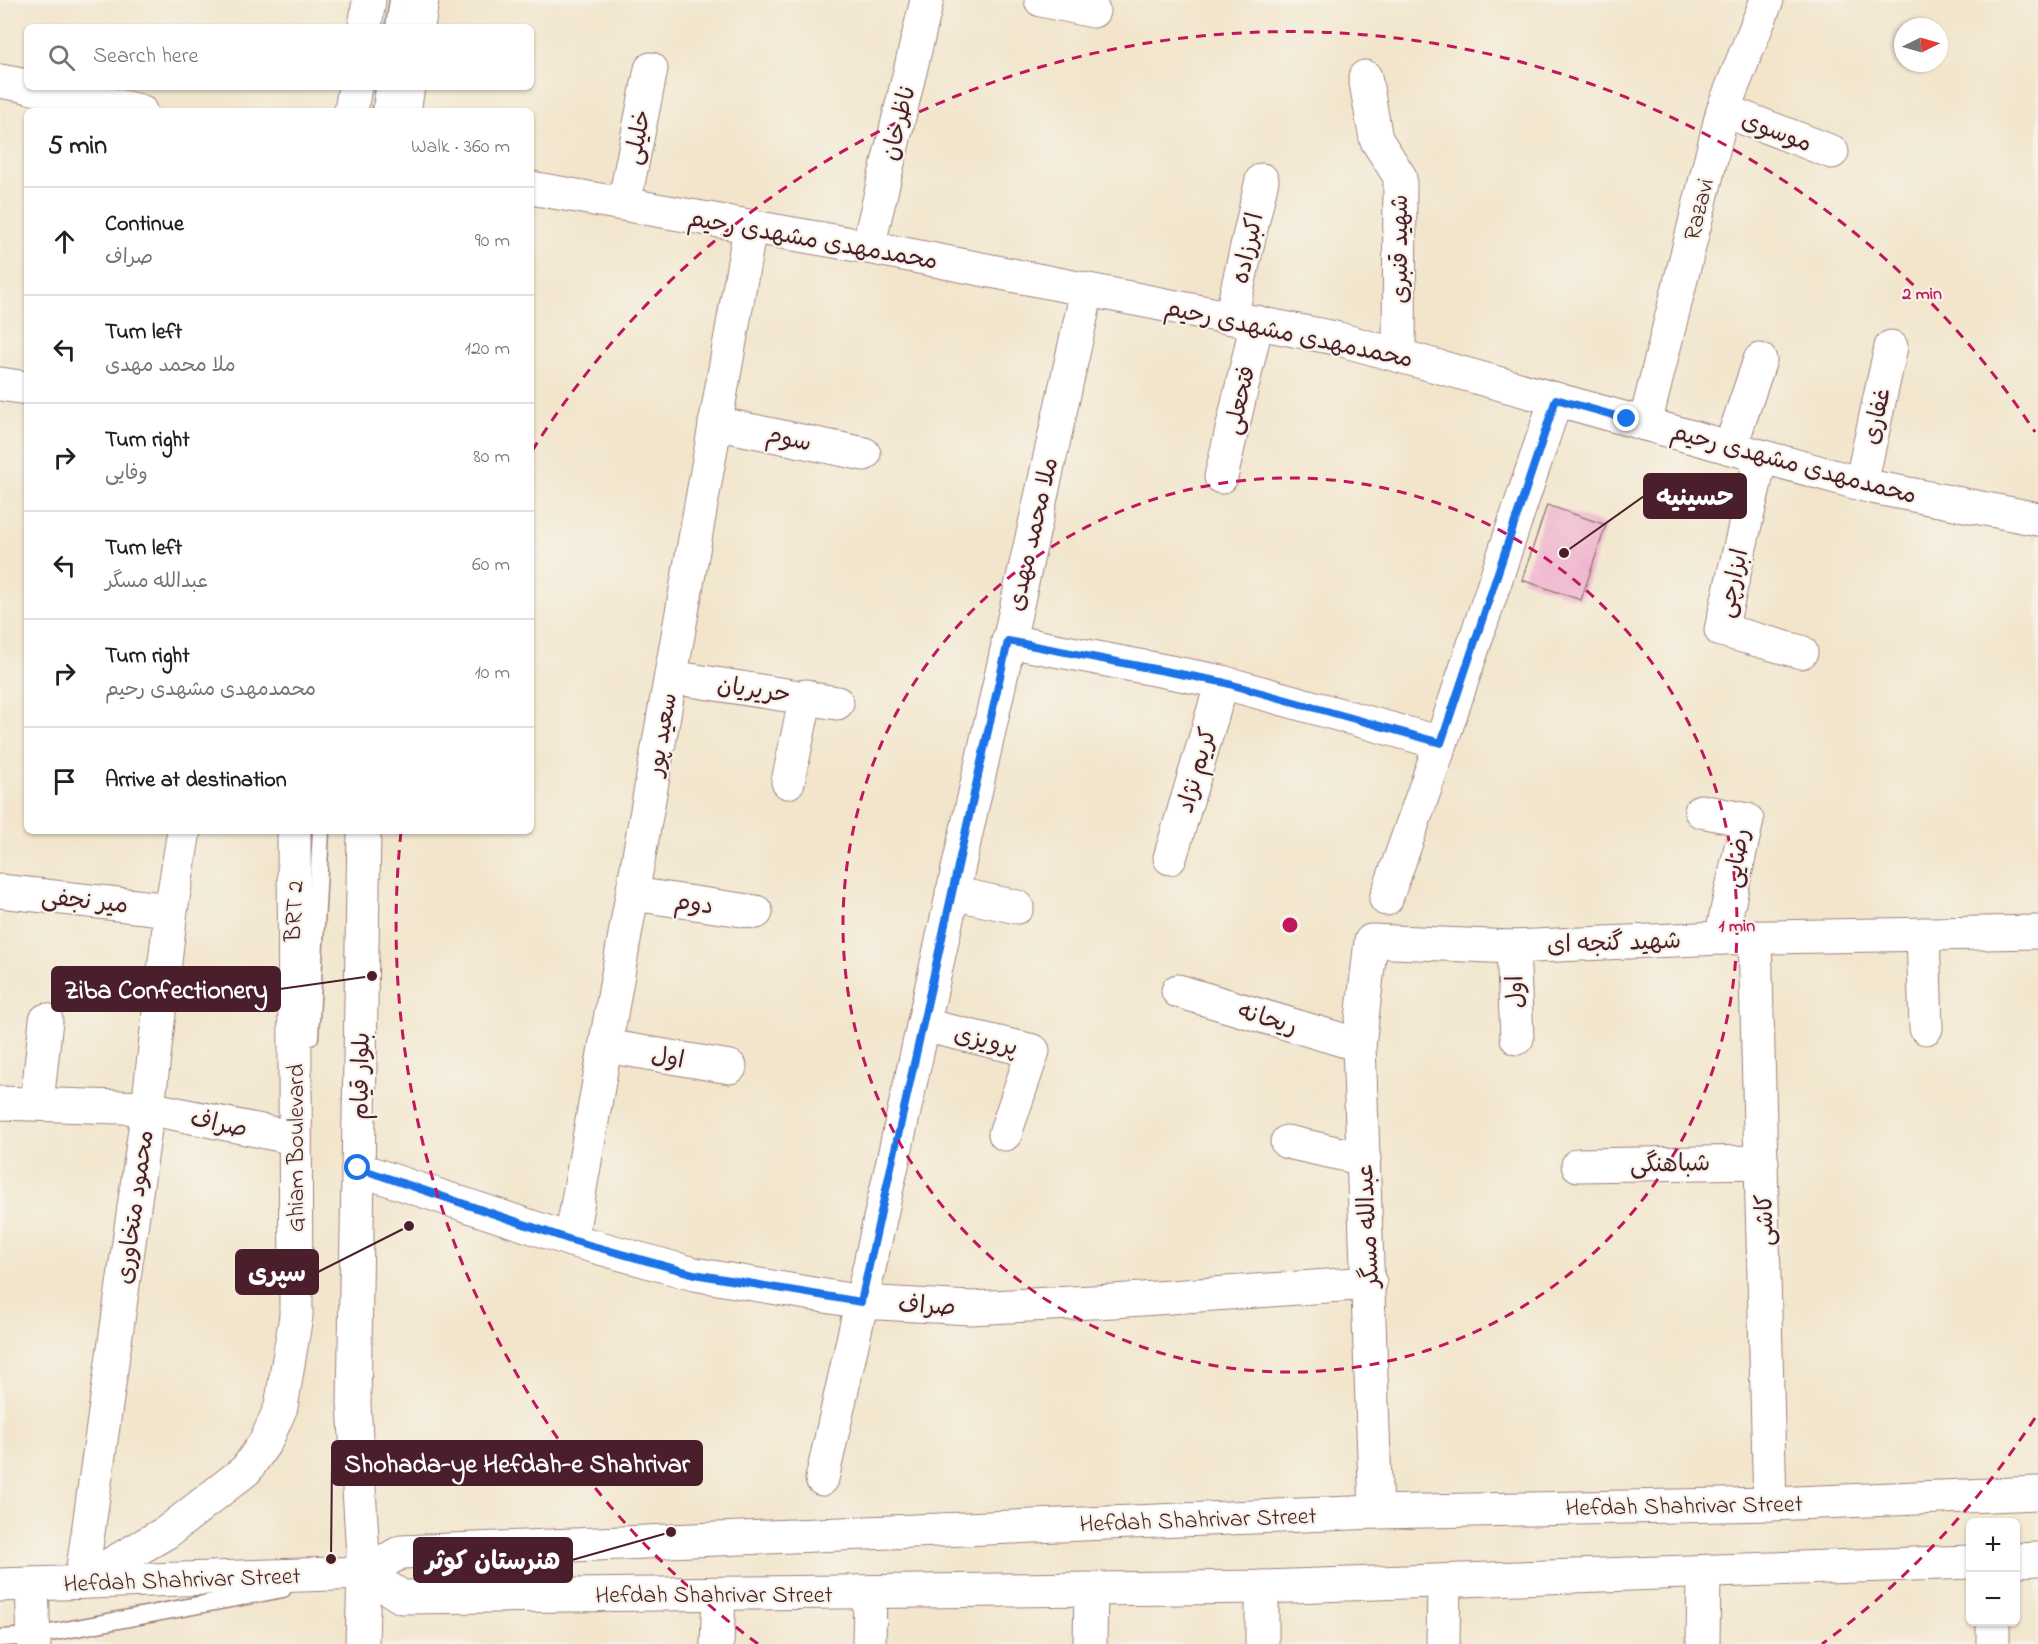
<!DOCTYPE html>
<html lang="en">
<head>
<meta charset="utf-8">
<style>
  body { margin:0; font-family:"Indie Flower","Playpen Sans Arabic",sans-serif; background:#f6f6f6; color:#202124 }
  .controls { position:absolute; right:18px; bottom:18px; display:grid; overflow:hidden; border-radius:9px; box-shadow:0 2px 4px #0004 }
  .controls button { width:54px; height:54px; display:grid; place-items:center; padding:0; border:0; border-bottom:2px solid #e0e0e0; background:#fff; color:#202124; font:30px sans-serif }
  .compass { position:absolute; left:1894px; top:18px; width:54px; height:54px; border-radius:50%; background:#fff; box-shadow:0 2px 4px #0004; rotate:85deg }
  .stop { position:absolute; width:18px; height:18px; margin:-14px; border:4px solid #1a73e8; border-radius:50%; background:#fff }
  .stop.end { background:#1a73e8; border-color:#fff; box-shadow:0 2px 6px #0008 }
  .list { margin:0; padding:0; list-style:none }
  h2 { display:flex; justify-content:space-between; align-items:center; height:78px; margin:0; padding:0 24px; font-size:26px }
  h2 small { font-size:20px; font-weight:400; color:#757577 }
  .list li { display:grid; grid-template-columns:39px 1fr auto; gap:18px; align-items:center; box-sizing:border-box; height:108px; padding:0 24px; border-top:2px solid #e0e0e0 }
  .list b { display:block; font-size:22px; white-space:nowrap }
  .list p { margin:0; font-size:20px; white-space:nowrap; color:#757577 }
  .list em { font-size:20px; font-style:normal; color:#757577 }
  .icon { flex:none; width:33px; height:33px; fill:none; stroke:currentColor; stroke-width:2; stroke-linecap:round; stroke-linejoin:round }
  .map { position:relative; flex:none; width:2038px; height:1644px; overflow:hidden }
  .search { position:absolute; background:#fff; box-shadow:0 2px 4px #0004; left:24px; top:24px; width:510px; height:66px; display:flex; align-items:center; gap:15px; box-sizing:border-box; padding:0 21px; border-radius:9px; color:#757577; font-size:22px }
  .panel { position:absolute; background:#fff; box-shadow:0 2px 4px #0004; left:24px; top:108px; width:510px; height:726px; border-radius:9px }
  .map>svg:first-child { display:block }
  .building { fill:#eea9ca }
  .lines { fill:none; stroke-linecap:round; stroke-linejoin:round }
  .service-casing { stroke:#9e827c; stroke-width:19 }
  .minor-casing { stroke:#9e827c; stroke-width:35 }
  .secondary-casing { stroke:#9e827c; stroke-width:35 }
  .primary-casing { stroke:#9e827c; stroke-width:35 }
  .service { stroke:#fff; stroke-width:16 }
  .minor { stroke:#fff; stroke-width:33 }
  .secondary { stroke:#fff; stroke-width:33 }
  .primary { stroke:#fff; stroke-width:33 }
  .route { stroke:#1a73e8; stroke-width:8 }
  .ring { fill:none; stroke:#c2185b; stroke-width:3; stroke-dasharray:10 8 }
  .labels { text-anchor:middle; stroke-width:4.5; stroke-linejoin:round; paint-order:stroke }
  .street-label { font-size:24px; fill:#4a1f2b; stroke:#f7f3e8 }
  .centre { fill:#c2185b; stroke:#f7f3e8; stroke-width:3 }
  .ring-label { font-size:18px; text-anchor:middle; font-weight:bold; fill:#c2185b; stroke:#f7f3e8; stroke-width:4.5; stroke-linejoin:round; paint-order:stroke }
  .leader { fill:none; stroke:#4a1f2b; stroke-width:2 }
  .callout-dot { fill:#4a1f2b; stroke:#f7f3e8; stroke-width:2 }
  .callout { fill:#4a1f2b; stroke:#4a1f2b; stroke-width:2 }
  .callout-label { font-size:26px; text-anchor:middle; font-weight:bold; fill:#fff }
</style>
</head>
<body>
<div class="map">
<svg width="2038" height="1644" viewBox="0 0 2038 1644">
  <rect width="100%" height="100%" fill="#f7f3e8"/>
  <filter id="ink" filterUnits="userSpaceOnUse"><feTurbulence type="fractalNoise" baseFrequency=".0167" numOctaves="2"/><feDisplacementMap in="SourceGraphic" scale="12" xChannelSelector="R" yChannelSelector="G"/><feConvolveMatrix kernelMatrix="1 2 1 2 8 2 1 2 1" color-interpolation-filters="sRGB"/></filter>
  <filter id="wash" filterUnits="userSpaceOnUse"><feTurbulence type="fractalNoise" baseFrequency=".008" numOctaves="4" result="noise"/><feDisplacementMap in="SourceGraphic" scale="24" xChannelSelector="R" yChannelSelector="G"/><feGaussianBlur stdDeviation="1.35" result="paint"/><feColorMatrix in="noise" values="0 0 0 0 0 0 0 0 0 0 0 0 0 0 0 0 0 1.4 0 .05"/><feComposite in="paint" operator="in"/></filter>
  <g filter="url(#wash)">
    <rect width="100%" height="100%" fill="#f2e5cc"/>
    <g id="blocks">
      <polygon class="building" points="1547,505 1606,525 1581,600 1522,580"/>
    </g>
  </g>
  <g filter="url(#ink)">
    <use href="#blocks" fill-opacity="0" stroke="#9e827c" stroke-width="1.5"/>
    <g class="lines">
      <defs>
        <g id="service">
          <polyline points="394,27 398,0"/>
          <polyline points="381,111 384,87"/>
          <polyline points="310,1037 321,831"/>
          <polyline points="0,1638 34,1636 283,1589"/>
        </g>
        <g id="minor">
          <polyline points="1041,0 1093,11"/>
          <polyline points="1365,77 1376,139 1400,177 1399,355"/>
          <polyline points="1723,110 1832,152"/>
          <polyline points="624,204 651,69"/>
          <polyline points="868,247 927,0"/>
          <polyline points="1231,317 1262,180"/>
          <polyline points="0,384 27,388"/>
          <polyline points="715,423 864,454"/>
          <polyline points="1730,448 1760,360"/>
          <polyline points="1761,456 1721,630 1801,652"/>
          <polyline points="1221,477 1257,322"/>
          <polyline points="1861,484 1891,347"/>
          <polyline points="1008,641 1222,682 1441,743"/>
          <polyline points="671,677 837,703"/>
          <polyline points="788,782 806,696"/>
          <polyline points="1701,811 1747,820 1721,938"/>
          <polyline points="1170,858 1222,682"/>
          <polyline points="0,891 171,910"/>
          <polyline points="952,893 1017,907"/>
          <polyline points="633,894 756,912"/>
          <polyline points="1386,899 1441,743 1556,399"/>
          <polyline points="1923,934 1926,1028"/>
          <polyline points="1755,937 1770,1504"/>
          <polyline points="1513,947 1517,1038"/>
          <polyline points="1178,991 1359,1045"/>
          <polyline points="923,1025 1033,1051 1005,1134"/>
          <polyline points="606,1046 730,1067"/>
          <polyline points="0,1103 148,1108 295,1138"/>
          <polyline points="37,1103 46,1020"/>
          <polyline points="1287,1142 1364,1159"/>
          <polyline points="1578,1165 1762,1162"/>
          <polyline points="358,1169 571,1240 694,1274 861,1302 970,1308 1113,1301 1370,1283"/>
          <polyline points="571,1240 750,228"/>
          <polyline points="822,1479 1087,291"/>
          <polyline points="1376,1512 1359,1045 1371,941 1513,947 1721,938 2038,932"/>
          <polyline points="81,1582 148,1108 171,910 184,831"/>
          <polyline points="32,1584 34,1644"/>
          <polyline points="717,1644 719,1595"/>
          <polyline points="869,1644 870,1593"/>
          <polyline points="1090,1644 1091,1590"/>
          <polyline points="1262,1644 1262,1587"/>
          <polyline points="1443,1644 1444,1581"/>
          <polyline points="1703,1644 1704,1572"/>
          <polyline points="1993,1644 1993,1622"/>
        </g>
        <g id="secondary">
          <polyline points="0,81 27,86"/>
          <polyline points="29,87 140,111"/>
          <polyline points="531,188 868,247 1335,338 1872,487 2038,519"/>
          <polyline points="1645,424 1723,110 1767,0"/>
          <polyline points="362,1644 364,1573"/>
        </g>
        <g id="primary">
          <polyline points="365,27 369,0"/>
          <polyline points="418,27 422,0"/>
          <polyline points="351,111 355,87"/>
          <polyline points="404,111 408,87"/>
          <polyline points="364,831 354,1403 364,1573"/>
          <polyline points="2016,1560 2038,1559"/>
          <polyline points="364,1573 402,1597 1262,1587 1970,1562"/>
          <polyline points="85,1579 167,1532 246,1470 266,1441 281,1407 296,1316 294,831"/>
          <polyline points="0,1585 364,1573 401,1552 1376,1512 1770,1504 2038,1493"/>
        </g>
      </defs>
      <use href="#service" class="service-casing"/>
      <use href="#minor" class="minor-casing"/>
      <use href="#secondary" class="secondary-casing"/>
      <use href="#primary" class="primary-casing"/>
      <use href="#service" class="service"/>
      <use href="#minor" class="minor"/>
      <use href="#secondary" class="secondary"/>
      <use href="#primary" class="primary"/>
    </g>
  </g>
  <g class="lines" filter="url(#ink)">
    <polyline class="route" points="358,1168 571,1240 694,1274 861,1302 1008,641 1222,682 1441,743 1556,399 1627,419"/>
  </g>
  <g class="ring">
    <circle cx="1290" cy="925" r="447"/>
    <path d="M2035 1418A894 894 0 0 1 1822 1644M758 1644A894 894 0 0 1 401 832M532 451A894 894 0 0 1 2035 432"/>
  </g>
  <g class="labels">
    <g class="street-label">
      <text transform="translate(898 123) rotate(-76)" y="8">ناظرخان</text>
      <text transform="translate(1777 131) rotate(21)" y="8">موسوی</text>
      <text transform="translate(637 137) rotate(-79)" y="8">خلیلی</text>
      <text transform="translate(1698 209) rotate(-76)" y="8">Razavi</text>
      <text transform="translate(813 239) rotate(10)" y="8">محمدمهدی مشهدی رحیم</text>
      <text transform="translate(1247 248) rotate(-77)" y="8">اکبرزاده</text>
      <text transform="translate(1399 249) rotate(-90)" y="8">شهید قنبری</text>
      <text transform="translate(1289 333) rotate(12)" y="8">محمدمهدی مشهدی رحیم</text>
      <text transform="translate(1239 400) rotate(-77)" y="8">فتحعلی</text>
      <text transform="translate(1876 416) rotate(-77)" y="8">غفاری</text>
      <text transform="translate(789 438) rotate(12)" y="8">سوم</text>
      <text transform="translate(1794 463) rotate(15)" y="8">محمدمهدی مشهدی رحیم</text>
      <text transform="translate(1032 534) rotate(-77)" y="8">ملا محمد مهدی</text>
      <text transform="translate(1732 583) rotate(-77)" y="8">ابزارچی</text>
      <text transform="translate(754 689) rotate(8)" y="8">حریریان</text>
      <text transform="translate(661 734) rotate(-80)" y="8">سعید پور</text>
      <text transform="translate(1196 770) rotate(-74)" y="8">کریم نژاد</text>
      <text transform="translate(1736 858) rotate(-81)" y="8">رضایی</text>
      <text transform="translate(85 900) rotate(6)" y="8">میر نجفی</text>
      <text transform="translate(694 903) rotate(8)" y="8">دوم</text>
      <text transform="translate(293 911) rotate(-87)" y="8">BRT 2</text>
      <text transform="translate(1614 942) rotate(-2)" y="8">شهید گنجه ای</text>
      <text transform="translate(1515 992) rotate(-92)" y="8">اول</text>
      <text transform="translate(1268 1018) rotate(17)" y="8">ریحانه</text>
      <text transform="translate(986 1040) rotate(13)" y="8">پرویزی</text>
      <text transform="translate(668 1057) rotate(10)" y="8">اول</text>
      <text transform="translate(360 1076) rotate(-89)" y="8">بلوار قیام</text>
      <text transform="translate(219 1123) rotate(12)" y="8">صراف</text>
      <text transform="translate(295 1148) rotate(-90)" y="8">Ghiam Boulevard</text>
      <text transform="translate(1670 1163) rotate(-1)" y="8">شباهنگی</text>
      <text transform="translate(134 1207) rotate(-82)" y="8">محمود متخاوری</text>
      <text transform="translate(1764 1220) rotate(-91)" y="8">کاشی</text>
      <text transform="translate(1367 1226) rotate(-93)" y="8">عبدالله مسگر</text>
      <text transform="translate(927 1305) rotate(3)" y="8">صراف</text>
      <text transform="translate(1684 1505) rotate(-1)" y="8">Hefdah Shahrivar Street</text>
      <text transform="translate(1198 1519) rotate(-2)" y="8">Hefdah Shahrivar Street</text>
      <text transform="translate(182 1579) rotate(-2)" y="8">Hefdah Shahrivar Street</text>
      <text x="714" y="1602">Hefdah Shahrivar Street</text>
    </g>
  </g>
  <circle cx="1290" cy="925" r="9" class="centre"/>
  <g class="ring-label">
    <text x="1922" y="299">2 min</text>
    <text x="1737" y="931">1 min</text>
  </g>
  <path class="leader" d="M1564 553L1644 496M372 976L280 989M409 1226L318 1272M331 1559L332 1463M671 1532L572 1560"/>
  <g class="callout-dot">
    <circle cx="1564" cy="553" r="6"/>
    <circle cx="372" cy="976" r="6"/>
    <circle cx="409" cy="1226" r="6"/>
    <circle cx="331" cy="1559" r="6"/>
    <circle cx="671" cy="1532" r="6"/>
  </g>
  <g class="callout">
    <rect x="1644" y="474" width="102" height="44" rx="6"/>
    <rect x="52" y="967" width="228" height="44" rx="6"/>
    <rect x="236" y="1250" width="82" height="44" rx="6"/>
    <rect x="332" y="1441" width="370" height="44" rx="6"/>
    <rect x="414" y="1538" width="158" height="44" rx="6"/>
  </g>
  <g class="callout-label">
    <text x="1695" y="505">حسینیه</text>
    <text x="166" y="998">Ziba Confectionery</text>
    <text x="277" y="1281">سپری</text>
    <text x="517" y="1472">Shohada-ye Hefdah-e Shahrivar</text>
    <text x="493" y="1569">هنرستان کوثر</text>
  </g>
</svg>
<div class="controls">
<button>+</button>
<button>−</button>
</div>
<svg class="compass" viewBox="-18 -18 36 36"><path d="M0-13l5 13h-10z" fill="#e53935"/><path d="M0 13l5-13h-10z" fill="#757577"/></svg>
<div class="stop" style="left:358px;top:1168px"></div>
<div class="stop end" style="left:1627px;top:419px"></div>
<div class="search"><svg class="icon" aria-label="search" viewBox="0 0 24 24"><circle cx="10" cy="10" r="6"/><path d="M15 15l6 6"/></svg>Search here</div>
<section class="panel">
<h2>5 min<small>Walk · 360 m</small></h2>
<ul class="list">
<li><svg class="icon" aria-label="ahead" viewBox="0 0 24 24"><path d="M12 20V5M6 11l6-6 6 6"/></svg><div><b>Continue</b><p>صراف</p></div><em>90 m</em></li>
<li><svg class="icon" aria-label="left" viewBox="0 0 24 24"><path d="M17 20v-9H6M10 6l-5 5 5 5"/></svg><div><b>Turn left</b><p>ملا محمد مهدی</p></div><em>120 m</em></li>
<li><svg class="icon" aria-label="right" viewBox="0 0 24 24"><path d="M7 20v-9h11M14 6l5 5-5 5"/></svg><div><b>Turn right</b><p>وفایی</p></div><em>80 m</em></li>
<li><svg class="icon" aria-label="left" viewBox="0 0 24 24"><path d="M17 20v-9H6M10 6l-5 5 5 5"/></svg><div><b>Turn left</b><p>عبدالله مسگر</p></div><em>60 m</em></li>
<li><svg class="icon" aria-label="right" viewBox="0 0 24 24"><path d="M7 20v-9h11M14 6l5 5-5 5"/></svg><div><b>Turn right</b><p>محمدمهدی مشهدی رحیم</p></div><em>10 m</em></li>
<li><svg class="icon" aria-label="arrive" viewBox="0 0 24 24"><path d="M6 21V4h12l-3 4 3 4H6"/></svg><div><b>Arrive at destination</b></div></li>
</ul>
</section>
</div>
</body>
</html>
